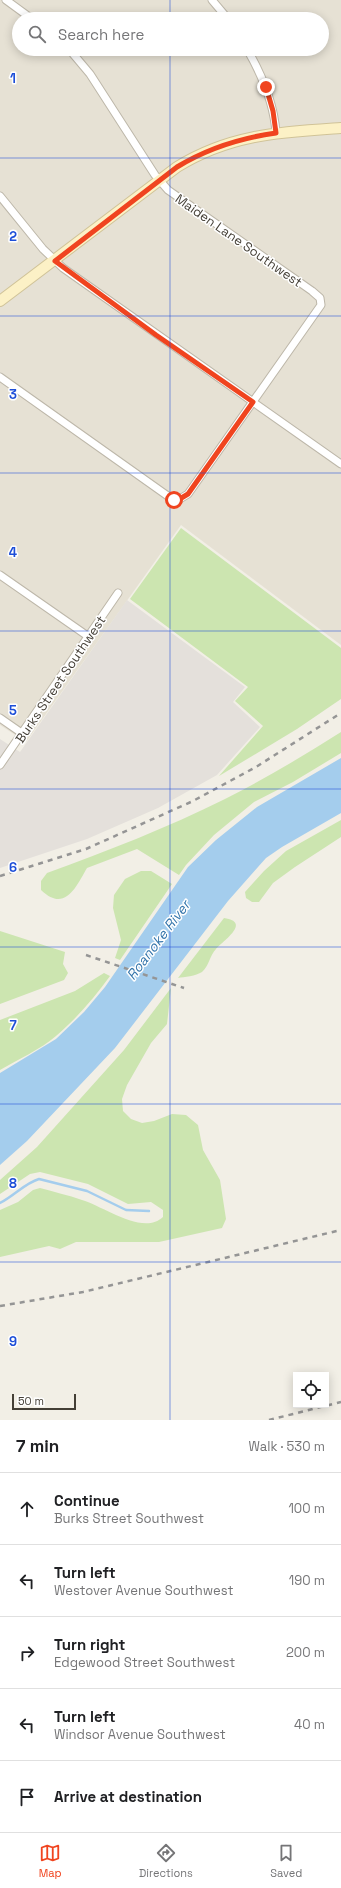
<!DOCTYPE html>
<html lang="en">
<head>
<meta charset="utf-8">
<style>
  body { margin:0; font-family:"Space Grotesk",sans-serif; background:#f2f2f2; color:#202124 }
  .controls { position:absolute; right:12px; bottom:12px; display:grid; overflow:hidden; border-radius:0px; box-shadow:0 2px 10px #0003 }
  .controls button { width:36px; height:36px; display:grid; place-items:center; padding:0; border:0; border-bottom:1px solid #e0e0e0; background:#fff; color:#202124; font:20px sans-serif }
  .scale { position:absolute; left:12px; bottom:10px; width:64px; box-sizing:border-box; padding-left:4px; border:2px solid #443f36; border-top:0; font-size:11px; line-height:14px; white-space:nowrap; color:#443f36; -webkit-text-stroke:3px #fff; paint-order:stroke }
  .stop { position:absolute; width:12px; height:12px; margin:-9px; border:3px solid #f0441f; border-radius:50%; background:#fff }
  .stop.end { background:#f0441f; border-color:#fff; box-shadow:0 1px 4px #0008 }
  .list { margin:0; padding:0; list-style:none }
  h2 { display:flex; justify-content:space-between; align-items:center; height:52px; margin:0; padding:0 16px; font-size:17px }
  h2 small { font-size:13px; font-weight:400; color:#757577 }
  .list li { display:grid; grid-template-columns:26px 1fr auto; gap:12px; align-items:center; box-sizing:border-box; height:72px; padding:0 16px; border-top:1px solid #e0e0e0 }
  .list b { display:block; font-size:15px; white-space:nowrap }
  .list p { margin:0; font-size:13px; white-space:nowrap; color:#757577 }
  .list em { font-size:13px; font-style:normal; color:#757577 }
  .icon { flex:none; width:22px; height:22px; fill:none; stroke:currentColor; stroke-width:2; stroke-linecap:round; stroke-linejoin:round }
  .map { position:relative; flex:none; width:341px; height:1420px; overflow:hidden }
  .search { position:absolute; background:#fff; box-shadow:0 2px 10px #0003; left:12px; right:12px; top:12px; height:44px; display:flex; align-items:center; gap:10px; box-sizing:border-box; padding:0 14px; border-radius:22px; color:#757577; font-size:15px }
  .sheet { height:412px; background:#fff }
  nav { display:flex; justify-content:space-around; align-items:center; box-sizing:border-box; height:56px; border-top:1px solid #e0e0e0; background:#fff; font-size:11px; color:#757577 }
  nav a { display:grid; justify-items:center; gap:2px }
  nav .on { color:#f0441f }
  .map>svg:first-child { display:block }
  .residential { fill:#e6e1d4; fill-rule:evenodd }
  .industrial { fill:#e4e0db }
  .green { fill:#cce5b0 }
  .water { fill:#a4cded }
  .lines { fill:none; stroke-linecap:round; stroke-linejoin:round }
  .stream { stroke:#a4cded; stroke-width:2.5 }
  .street-casing { stroke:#bdb7a9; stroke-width:9 }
  .secondary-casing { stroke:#d0c398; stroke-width:12 }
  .street { stroke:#fff; stroke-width:7 }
  .secondary { stroke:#fcf1c6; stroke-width:10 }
  .rail { stroke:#959595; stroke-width:2.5; stroke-dasharray:5 5; stroke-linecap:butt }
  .route { stroke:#f0441f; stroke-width:5 }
  .grid { fill:none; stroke:#1d4ed8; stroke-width:1; stroke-opacity:0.55 }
  .labels { text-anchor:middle; stroke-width:3; stroke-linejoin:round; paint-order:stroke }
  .street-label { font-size:13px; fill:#443f36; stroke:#fff }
  .water-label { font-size:14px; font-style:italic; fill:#3475ab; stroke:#fff }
  .grid-label { font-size:13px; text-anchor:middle; font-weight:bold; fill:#1d4ed8; stroke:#fff; stroke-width:3; stroke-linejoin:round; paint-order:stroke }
</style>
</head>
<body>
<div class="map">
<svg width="341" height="1420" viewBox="0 0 341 1420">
  <rect width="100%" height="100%" fill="#f2efe6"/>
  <path class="residential" d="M0,0h341v645l-160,-120 -155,217 -26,-17zM19,19h303v30h-303z"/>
  <polygon class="industrial" points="127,600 245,687 233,702 260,727 217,775 158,808 87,839 0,868 0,739 20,752"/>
  <g class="green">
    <polygon points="181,528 341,648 341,699 297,729 219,776 263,726 235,701 248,687 130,599"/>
    <path d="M341,732v21l-48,29 -39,20 -40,33 -28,30 -7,10 -42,-26 -50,19c-11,19 -22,45 -46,22v-9l6,-8c60,-22 120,-45 178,-74 40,-20 78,-43 116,-67z"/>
    <polygon points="341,820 341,837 295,867 273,883 259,902 252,902 246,898 245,892 264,871 286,851"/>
    <polygon points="141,871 151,871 172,884 120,960 115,958 121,940 113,908 114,895 125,879"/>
    <path d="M224,918c28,4 -1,23 -8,31 -6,6 -7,17 -14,23 -6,4 -18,5 -24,6z"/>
    <polygon points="0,931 65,952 63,964 68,973 64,980 0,1004"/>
    <path d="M104,973l6,3c-16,22 -34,43 -54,60 -15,13 -39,24 -56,34v-50l75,-29z"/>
    <path d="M171,988l-4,36 -16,19 -24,42 -5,14 1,12 8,8 11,4 12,-2 18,-7 14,1 12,10 5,25 17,30 6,39 -4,9 -63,14h-83l-16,7 -11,-3 -49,11v-47l18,-8 15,-12 7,-2c14,4 28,7 42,12 21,6 61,36 81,17v-7l-12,-8 -23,2 -40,-20 -48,-12 -10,2 -30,20v-14l37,-33 87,-97z"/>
  </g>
  <polygon class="water" points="341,758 341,813 282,847 266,858 228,901 115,1048 27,1141 0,1165 0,1073 56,1039 84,1012 105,987 188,867 216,840 257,807"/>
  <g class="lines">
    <path class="stream" d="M0,1203c14,-7 25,-20 39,-24l48,12 39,19 23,1"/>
    <defs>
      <g id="street">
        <polyline points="6,0 32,19"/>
        <polyline points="212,0 228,19"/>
        <path d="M247,49c15,26 27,53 29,84"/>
        <polyline points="0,196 43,249 63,268 341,464"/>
        <polyline points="0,377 172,499 178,500 188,494 321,305 320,298 312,291 168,190 155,175 90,74 69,49"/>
        <polyline points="0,575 89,637"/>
        <polyline points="0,718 23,734"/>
        <polyline points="0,765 118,593"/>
      </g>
      <path id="secondary" d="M0,301l177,-134c53,-33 104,-35 164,-39"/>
    </defs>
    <use href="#street" class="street-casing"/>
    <use href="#secondary" class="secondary-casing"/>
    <use href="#street" class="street"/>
    <use href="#secondary" class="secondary"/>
    <g class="rail">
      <polyline points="0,876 86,849 193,801 256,767 341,713"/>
      <polyline points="86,955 184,988"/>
      <polyline points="0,1306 83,1292 341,1230"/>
      <polyline points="269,1420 341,1402"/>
    </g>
  </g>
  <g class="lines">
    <path class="route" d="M174,500h4l10,-6 65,-92 -97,-67 -101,-74 122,-94c31,-19 63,-29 99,-34l-3,-22 -7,-24"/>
  </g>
  <path class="grid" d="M170,0v19M170,49v1371M0,158h341M0,316h341M0,473h341M0,631h341M0,789h341M0,947h341M0,1104h341M0,1262h341"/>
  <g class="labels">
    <g class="street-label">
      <text transform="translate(239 240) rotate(35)" y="5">Maiden Lane Southwest</text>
      <text transform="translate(60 679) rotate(-56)" y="5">Burks Street Southwest</text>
    </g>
    <g class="water-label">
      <text transform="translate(158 940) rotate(-53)" y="5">Roanoke River</text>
    </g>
  </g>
  <g class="grid-label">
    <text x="13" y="83">1</text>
    <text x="13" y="241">2</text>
    <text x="13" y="399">3</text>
    <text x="13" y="557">4</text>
    <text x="13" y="715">5</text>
    <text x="13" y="872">6</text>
    <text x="13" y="1030">7</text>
    <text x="13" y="1188">8</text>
    <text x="13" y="1346">9</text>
  </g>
</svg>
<div class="controls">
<button><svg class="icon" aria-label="locate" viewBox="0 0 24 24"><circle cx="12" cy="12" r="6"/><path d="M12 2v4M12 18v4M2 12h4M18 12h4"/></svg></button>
</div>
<div class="scale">50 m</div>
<div class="stop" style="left:174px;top:500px"></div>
<div class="stop end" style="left:266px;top:87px"></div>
<div class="search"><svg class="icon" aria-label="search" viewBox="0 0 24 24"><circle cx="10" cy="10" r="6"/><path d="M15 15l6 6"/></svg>Search here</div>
</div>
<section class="sheet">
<h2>7 min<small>Walk · 530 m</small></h2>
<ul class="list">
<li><svg class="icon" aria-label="ahead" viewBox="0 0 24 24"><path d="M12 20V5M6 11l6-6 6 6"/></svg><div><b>Continue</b><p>Burks Street Southwest</p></div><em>100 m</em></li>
<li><svg class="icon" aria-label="left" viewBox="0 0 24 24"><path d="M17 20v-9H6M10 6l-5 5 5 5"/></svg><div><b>Turn left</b><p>Westover Avenue Southwest</p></div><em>190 m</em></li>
<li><svg class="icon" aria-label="right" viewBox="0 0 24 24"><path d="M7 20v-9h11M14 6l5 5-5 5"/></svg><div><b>Turn right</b><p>Edgewood Street Southwest</p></div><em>200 m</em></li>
<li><svg class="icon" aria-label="left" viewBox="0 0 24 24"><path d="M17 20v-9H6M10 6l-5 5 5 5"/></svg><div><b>Turn left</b><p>Windsor Avenue Southwest</p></div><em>40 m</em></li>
<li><svg class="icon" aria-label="arrive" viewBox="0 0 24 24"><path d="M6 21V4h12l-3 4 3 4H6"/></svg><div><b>Arrive at destination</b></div></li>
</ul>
</section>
<nav>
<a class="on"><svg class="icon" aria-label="map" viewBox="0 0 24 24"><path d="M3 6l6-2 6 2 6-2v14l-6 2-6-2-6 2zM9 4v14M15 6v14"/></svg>Map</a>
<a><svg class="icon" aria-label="directions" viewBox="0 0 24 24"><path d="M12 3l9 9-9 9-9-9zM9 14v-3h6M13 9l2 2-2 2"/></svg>Directions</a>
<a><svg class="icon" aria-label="saved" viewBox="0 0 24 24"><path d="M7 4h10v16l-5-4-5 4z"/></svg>Saved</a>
</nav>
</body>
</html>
